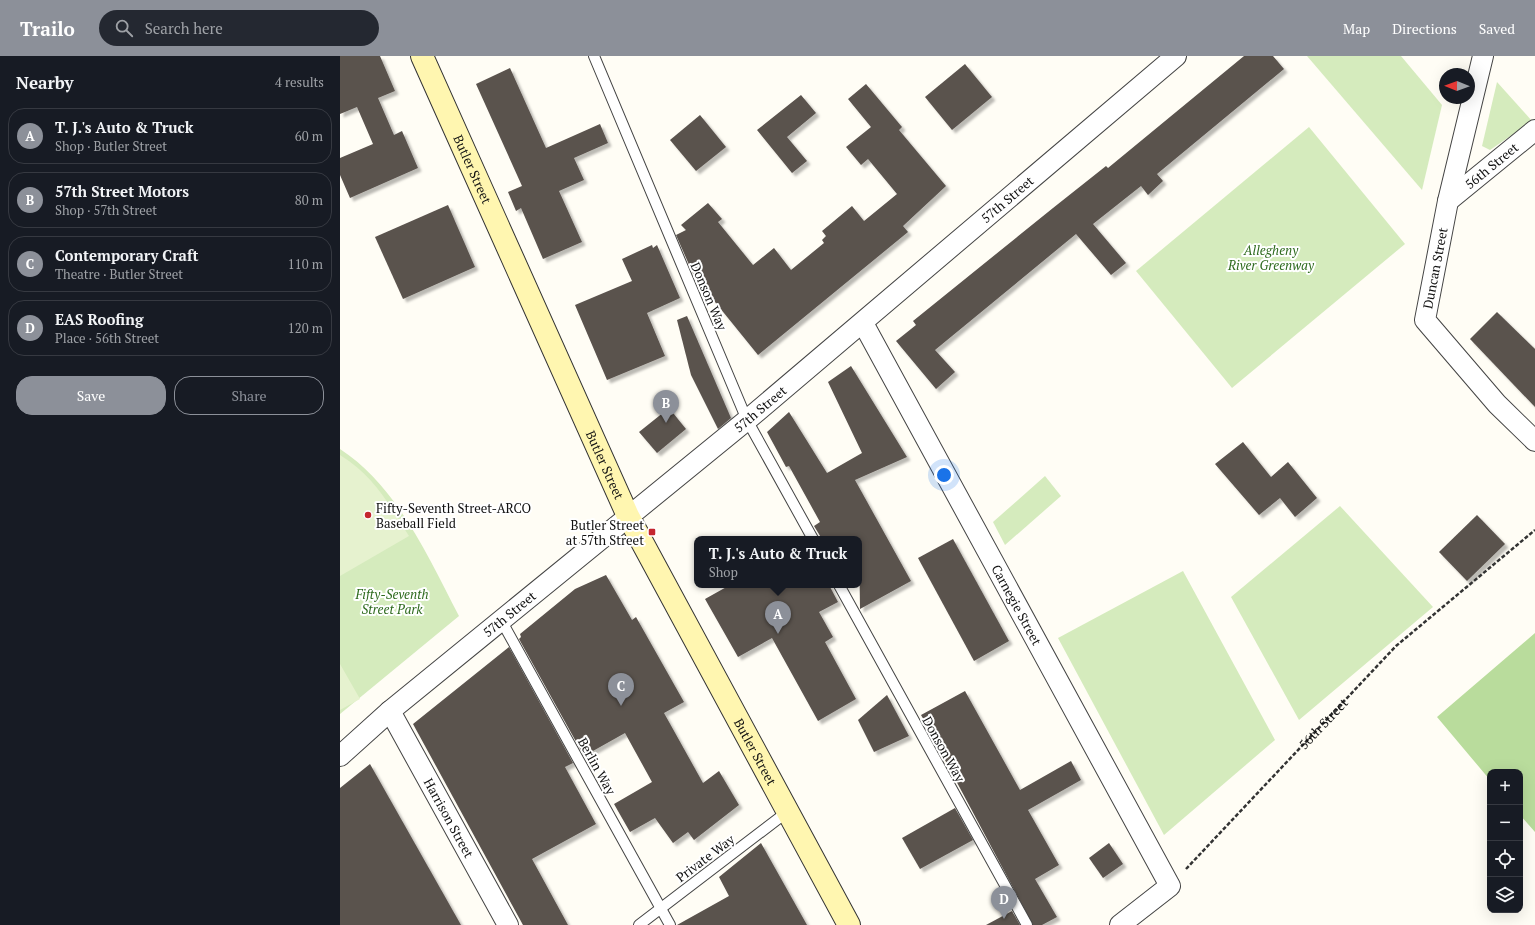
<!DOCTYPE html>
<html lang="en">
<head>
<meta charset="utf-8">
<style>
  body { margin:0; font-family:"PT Serif",serif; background:#242831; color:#f1f3f6 }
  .controls { position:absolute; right:12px; bottom:12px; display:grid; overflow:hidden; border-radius:8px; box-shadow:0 4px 16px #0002 }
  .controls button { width:36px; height:36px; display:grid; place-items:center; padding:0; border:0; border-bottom:1px solid #363941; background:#171b24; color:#f1f3f6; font:20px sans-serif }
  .compass { position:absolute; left:1099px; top:12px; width:36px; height:36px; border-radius:50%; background:#171b24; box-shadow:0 4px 16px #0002; rotate:271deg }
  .you { position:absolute; left:604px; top:419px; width:14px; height:14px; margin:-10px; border:3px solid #fff; border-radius:50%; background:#1a73e8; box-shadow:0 0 0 6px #1a73e833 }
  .badge { display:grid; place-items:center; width:26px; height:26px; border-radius:50%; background:#8c9099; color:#fff; font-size:13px; font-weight:700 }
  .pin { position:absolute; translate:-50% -33px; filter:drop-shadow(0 1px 2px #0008) }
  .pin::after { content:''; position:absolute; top:21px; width:14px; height:12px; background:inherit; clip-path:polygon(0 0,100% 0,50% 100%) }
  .popup { position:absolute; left:354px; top:480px; width:168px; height:52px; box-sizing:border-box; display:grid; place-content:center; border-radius:8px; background:#171b24; filter:drop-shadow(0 1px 3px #0005); font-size:13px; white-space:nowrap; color:#9ea1a6 }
  .popup b { font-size:15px; color:#f1f3f6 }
  .popup::after { content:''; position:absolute; left:50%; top:100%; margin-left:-8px; border:8px solid transparent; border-top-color:#171b24 }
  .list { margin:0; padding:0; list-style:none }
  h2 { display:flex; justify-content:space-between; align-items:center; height:52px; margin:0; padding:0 16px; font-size:17px }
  h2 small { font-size:13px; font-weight:400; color:#9ea1a6 }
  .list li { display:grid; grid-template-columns:26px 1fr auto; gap:12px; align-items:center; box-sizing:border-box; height:56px; margin:0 8px 8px; padding:0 8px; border:1px solid #363941; border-radius:16px }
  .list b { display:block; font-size:15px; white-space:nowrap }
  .list p { margin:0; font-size:13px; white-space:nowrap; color:#9ea1a6 }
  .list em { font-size:13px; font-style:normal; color:#9ea1a6 }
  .actions { display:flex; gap:8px; padding:12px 16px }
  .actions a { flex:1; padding:9px 0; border:1px solid #8c9099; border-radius:16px; text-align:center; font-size:14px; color:#8c9099 }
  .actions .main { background:#8c9099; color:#fff }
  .icon { flex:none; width:22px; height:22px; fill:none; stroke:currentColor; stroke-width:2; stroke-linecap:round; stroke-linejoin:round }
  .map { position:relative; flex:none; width:1195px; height:869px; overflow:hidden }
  header { display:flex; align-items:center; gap:24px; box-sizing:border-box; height:56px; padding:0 20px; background:#8c9099; color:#fff }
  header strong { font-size:19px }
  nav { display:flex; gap:22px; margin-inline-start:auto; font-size:14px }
  .search { width:280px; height:36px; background:#242831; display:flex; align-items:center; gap:10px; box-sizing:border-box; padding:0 14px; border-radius:22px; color:#9ea1a6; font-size:15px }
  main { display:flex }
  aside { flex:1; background:#171b24 }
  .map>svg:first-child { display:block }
  .green { fill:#d5ebbd }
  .forest { fill:#b9dc9c }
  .pitch { fill:#e6f2cf }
  .building { fill:#5a524d; filter:url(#shadow) }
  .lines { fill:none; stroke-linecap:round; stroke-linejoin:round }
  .service-casing { stroke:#444; stroke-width:12 }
  .minor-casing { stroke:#444; stroke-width:22 }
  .secondary-casing { stroke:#333; stroke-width:24 }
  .path { stroke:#333; stroke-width:2.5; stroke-dasharray:4 2; stroke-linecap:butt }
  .service { stroke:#fff; stroke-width:10 }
  .minor { stroke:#fff; stroke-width:20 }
  .secondary { stroke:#fff6b0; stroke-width:22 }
  .poi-dot { fill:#c4262e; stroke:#fff; stroke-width:1.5 }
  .labels { text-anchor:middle; stroke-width:4; stroke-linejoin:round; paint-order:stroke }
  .street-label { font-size:13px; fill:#111; stroke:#fff }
  .park-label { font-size:13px; font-style:italic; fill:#2f6b1f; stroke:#fff }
  .poi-label { font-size:13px; fill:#111; stroke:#fff; text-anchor:start }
</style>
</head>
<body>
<header>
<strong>Trailo</strong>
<div class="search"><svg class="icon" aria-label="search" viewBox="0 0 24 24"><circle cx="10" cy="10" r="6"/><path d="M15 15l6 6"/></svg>Search here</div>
<nav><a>Map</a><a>Directions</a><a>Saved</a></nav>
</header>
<main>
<aside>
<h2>Nearby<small>4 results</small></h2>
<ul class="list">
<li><span class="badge">A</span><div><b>T. J.'s Auto &amp; Truck</b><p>Shop · Butler Street</p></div><em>60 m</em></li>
<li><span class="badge">B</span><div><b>57th Street Motors</b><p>Shop · 57th Street</p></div><em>80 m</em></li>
<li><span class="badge">C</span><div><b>Contemporary Craft</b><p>Theatre · Butler Street</p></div><em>110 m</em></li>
<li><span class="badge">D</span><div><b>EAS Roofing</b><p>Place · 56th Street</p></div><em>120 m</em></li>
</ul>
<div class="actions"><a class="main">Save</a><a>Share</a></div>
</aside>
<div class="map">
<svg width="1195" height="869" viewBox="0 0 1195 869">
  <defs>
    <filter id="shadow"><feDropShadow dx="3.5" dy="3.5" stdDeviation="1" flood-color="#0004"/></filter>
  </defs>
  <rect width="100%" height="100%" fill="#fffdf5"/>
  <g class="green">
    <polygon points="967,0 1061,0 1102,49 1082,134"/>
    <polygon points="1157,26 1192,65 1150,94 1142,90"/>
    <polygon points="969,71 1065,188 892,332 796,215"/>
    <path d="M0,393c58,38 88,108 119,167l-119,98z"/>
    <polygon points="705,420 721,440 665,489 653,466"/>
    <polygon points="1000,450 1093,551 959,664 891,541"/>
    <polygon points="843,515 935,684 824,779 718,582"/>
  </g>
  <polygon class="forest" points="1195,577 1195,776 1180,759 1180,716 1150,716 1150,724 1097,661"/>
  <g class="pitch">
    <path d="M0,399c35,22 48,48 69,81l-69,40z"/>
    <polygon points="0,608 20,643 0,654"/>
  </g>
  <g class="building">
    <polygon points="0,0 40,0 55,35 38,42 54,79 62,75 78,112 10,142 0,119 0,102 33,88 17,51 0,58"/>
    <polygon points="904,0 933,0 944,13 817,118 823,125 808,139 801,130 753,168 786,207 771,219 736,178 595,294 615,316 596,333 556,285 576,269 573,265 713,152 766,110 768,112"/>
    <polygon points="625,8 652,41 612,74 585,41"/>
    <polygon points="170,12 206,92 260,68 268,87 234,102 244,124 219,135 242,186 203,203 181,152 176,155 168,136 182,130 136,28"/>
    <polygon points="526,28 562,71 559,74 606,130 563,170 568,176 418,299 354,220 336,179 346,174 341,169 368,147 382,163 378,166 413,209 434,192 451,214 484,187 482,184 486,180 482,175 512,150 524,165 557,138 528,103 521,109 506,91 531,71 508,43"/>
    <polygon points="461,39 476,57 447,81 467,105 452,117 417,74"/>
    <polygon points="360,59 386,91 356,115 330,84"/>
    <polygon points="108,149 135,211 63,243 35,181"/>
    <polygon points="312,189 313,192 317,189 340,242 307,257 325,300 267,324 235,249 292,225 282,203"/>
    <polygon points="1157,256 1195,293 1195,351 1130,283"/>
    <polygon points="347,260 391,362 378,373 351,319 337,264"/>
    <polygon points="511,310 567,401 515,424 571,525 520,553 519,483 482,483 474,470 480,466 449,410 446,411 427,376 449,356 487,417 522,397 488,326"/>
    <polygon points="329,352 346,373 317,397 299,376"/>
    <polygon points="903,386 931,421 948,406 977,442 955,461 940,442 919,459 875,408"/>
    <polygon points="1137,459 1165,488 1127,525 1099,496"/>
    <polygon points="613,483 669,585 634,605 578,502"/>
    <polygon points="266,519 292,564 296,561 344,646 324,657 363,727 379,715 399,749 354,784 348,776 333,787 315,762 290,776 274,748 312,726 285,677 244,700 179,583 181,581 180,578 235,533"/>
    <polygon points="390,529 489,529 498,546 479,556 493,581 485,586 516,643 478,665 432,582 398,601 365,543"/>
    <polygon points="169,591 233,707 225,711 256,768 192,803 228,869 183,869 73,668"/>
    <polygon points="625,635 680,734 731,705 741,724 688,754 719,809 695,823 717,861 702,869 693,869 581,659"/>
    <polygon points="547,639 569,680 534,696 518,664"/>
    <polygon points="30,708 121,869 0,869 0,732"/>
    <polygon points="615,752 633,784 580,813 562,782"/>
    <polygon points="421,787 467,869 337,869 389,840 379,821"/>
    <polygon points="769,787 783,808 763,822 749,802"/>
    <polygon points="672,855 680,869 646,869"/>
  </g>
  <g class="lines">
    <defs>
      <g id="service">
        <polyline points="254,0 407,364 473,483"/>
        <polyline points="499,529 687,869"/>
        <polyline points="161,564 330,869"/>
        <polyline points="299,869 447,756"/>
      </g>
      <g id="minor">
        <polyline points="1143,0 1108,145 1085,264 1157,348 1195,385"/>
        <path id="s2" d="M1108,145l87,-71"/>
        <path id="s3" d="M523,267l307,563 -50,39"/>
        <path id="s4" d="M50,655l118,214"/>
        <path id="s5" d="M0,700l50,-45 357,-291 429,-364"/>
      </g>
      <g id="secondary">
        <path id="s6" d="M82,0l206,460 221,409"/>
      </g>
    </defs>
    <use href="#service" class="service-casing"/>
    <use href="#minor" class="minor-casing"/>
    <use href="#secondary" class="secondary-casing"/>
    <path class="path" id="s1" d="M846,813l210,-223 139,-116"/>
    <use href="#service" class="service"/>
    <use href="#minor" class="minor"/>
    <use href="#secondary" class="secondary"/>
  </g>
  <g class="poi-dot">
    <circle cx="28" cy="459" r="4"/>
    <rect x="308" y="472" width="8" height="8" rx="2"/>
  </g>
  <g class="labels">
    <g class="street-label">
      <text dy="5" stroke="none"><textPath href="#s2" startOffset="56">56th Street</textPath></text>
      <text dy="5" stroke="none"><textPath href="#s6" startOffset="124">Butler Street</textPath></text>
      <text dy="5" stroke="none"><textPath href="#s5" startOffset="869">57th Street</textPath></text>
      <text transform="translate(1095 212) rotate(-79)" y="5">Duncan Street</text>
      <text transform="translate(369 240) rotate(67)" y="5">Donson Way</text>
      <text dy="5" stroke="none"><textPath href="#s5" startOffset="545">57th Street</textPath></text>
      <text dy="5" stroke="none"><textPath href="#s6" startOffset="448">Butler Street</textPath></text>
      <text dy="5" stroke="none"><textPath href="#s3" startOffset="321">Carnegie Street</textPath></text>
      <text dy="5" stroke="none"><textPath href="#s5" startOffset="221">57th Street</textPath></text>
      <text dy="5" stroke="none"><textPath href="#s1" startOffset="200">56th Street</textPath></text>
      <text transform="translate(604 693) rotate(61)" y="5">Donson Way</text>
      <text dy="5" stroke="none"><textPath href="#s6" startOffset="772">Butler Street</textPath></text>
      <text transform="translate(257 710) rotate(61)" y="5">Berlin Way</text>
      <text dy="5" stroke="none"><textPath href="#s4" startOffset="122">Harrison Street</textPath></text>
      <text transform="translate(365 802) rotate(-37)" y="5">Private Way</text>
    </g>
    <g class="park-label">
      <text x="931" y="199">Allegheny<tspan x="931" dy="15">River Greenway</tspan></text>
      <text x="52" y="543">Fifty-Seventh<tspan x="52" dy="15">Street Park</tspan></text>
    </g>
    <g class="poi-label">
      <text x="36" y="457">Fifty-Seventh Street-ARCO<tspan x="36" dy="15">Baseball Field</tspan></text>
      <text x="304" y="474" text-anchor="end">Butler Street<tspan x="304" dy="15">at 57th Street</tspan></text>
    </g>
  </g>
</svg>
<div class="controls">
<button>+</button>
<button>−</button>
<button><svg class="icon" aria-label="locate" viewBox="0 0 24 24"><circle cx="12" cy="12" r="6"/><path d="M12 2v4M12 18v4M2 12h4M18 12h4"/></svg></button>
<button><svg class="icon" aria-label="layers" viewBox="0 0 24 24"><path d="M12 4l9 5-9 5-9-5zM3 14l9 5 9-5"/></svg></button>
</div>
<svg class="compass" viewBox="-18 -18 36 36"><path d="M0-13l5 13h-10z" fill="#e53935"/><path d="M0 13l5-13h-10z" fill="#9ea1a6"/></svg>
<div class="you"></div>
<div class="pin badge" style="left:438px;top:578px">A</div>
<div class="popup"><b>T. J.'s Auto &amp; Truck</b>Shop</div>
<div class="pin badge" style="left:326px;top:367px">B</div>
<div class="pin badge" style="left:281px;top:650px">C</div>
<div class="pin badge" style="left:664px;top:863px">D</div>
</div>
</main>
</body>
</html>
